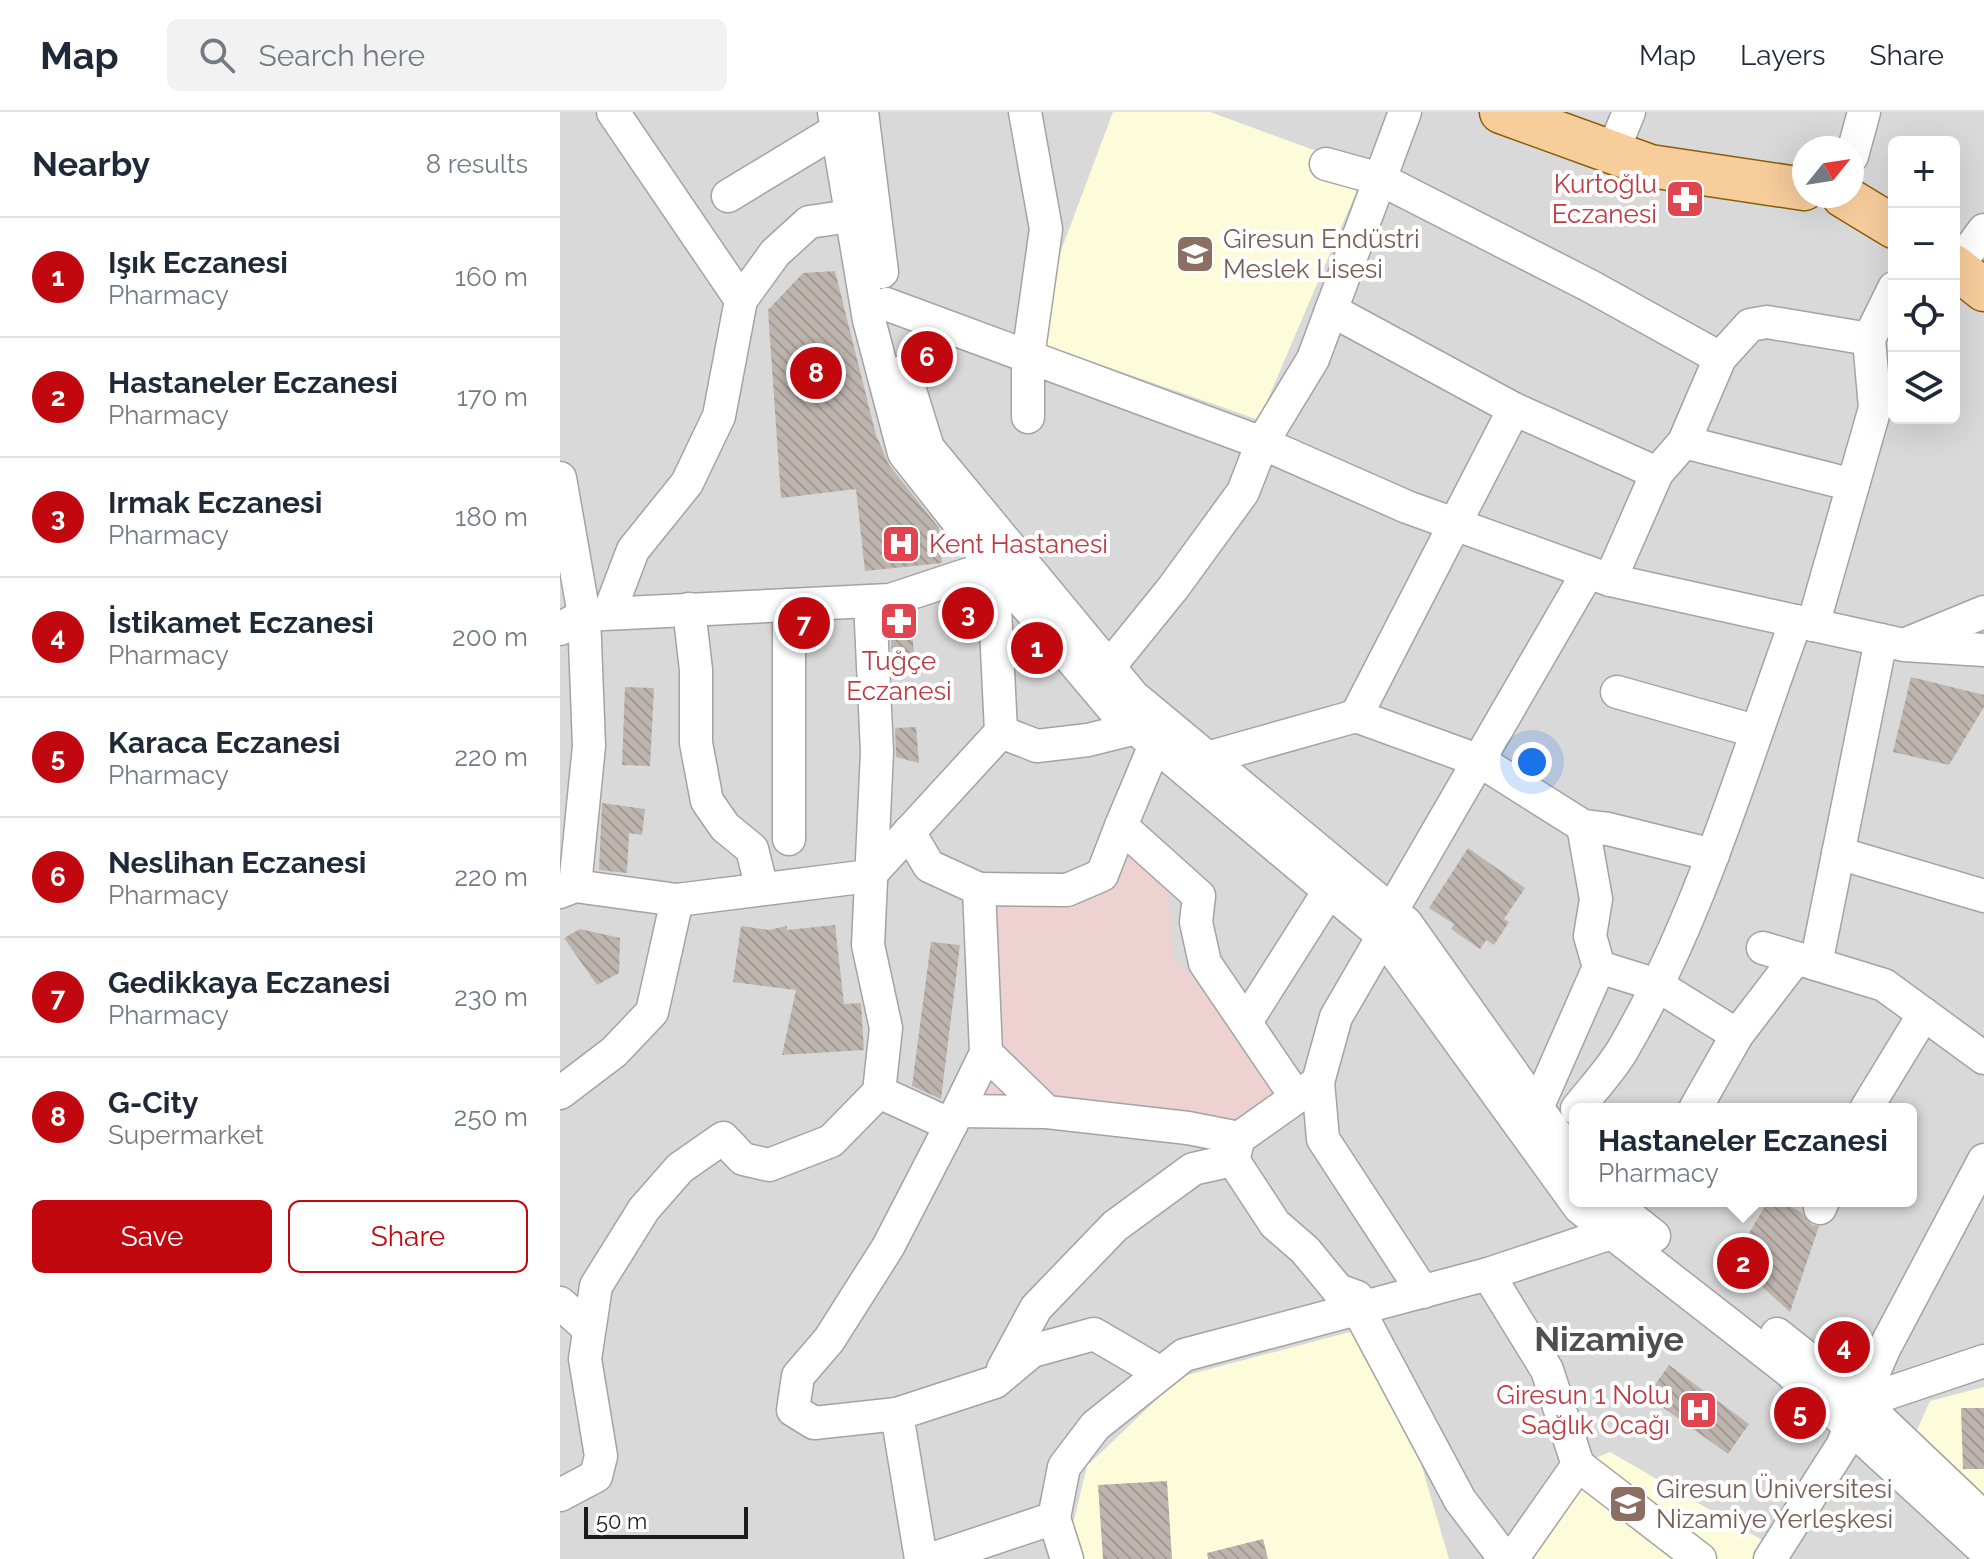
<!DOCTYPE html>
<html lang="en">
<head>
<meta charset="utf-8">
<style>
  body { margin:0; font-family:Raleway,sans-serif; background:#f2f2f3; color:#1f2937 }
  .controls { position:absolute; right:24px; top:24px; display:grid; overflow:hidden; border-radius:12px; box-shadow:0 8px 32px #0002 }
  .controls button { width:72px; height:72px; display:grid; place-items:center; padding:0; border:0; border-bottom:2px solid #e0e1e3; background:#fff; color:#1f2937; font:40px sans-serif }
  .compass { position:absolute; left:1232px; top:24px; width:72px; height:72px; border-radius:50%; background:#fff; box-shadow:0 8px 32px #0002; rotate:60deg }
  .scale { position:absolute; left:24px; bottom:20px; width:164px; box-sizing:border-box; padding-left:8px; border:4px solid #1c1c1c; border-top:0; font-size:22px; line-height:28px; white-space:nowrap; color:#1c1c1c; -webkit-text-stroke:6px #fff; paint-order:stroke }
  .you { position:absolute; left:972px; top:650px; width:28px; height:28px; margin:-20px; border:6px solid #fff; border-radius:50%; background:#1a73e8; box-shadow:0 0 0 12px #1a73e833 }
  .badge { display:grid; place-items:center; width:52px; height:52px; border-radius:50%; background:#c0080e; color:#fff; font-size:26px; font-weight:700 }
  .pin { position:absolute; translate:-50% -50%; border:4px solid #fff; box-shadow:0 2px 8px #0006 }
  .popup { position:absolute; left:1009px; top:991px; width:348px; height:104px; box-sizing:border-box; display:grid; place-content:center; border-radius:12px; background:#fff; filter:drop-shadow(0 2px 6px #0005); font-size:26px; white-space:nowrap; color:#747a83 }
  .popup b { font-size:30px; color:#1f2937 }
  .popup::after { content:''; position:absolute; left:50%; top:100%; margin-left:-16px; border:16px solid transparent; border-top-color:#fff }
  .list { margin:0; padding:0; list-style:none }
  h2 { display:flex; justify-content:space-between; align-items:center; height:104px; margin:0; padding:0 32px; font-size:34px }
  h2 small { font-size:26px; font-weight:400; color:#747a83 }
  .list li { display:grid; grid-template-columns:52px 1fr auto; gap:24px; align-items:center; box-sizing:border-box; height:120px; padding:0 32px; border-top:2px solid #e0e1e3 }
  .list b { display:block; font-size:30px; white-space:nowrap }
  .list p { margin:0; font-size:26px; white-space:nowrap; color:#747a83 }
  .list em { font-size:26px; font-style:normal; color:#747a83 }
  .actions { display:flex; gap:16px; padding:24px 32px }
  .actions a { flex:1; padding:18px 0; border:2px solid #c0080e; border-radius:12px; text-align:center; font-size:28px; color:#c0080e }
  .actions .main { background:#c0080e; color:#fff }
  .icon { flex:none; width:44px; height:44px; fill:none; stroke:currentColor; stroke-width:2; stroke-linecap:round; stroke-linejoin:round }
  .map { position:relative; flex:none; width:1424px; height:1447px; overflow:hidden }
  header { display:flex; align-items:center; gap:48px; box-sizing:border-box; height:112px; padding:0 40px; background:#fff; border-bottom:2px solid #e0e1e3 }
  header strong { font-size:38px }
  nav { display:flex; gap:44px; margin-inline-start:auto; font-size:28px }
  .search { width:560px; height:72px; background:#f2f2f3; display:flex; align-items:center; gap:20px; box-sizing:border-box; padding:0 28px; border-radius:12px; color:#747a83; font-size:30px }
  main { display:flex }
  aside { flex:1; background:#fff }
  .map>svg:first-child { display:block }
  .residential { fill:#dad9d9; fill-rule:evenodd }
  .commercial { fill:#eed1d1 }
  .education { fill:#fdfcda }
  .building { fill:url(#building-back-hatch) }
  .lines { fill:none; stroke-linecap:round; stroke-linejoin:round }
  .minor-casing { stroke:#a3a3a3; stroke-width:35 }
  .major-casing { stroke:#8e5c06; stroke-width:45 }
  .minor { stroke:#fff; stroke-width:32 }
  .major { stroke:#f8cd9c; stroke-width:42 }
  .labels { text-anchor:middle; stroke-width:8; stroke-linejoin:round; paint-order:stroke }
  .health-label { font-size:26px; fill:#be3a42; stroke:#fff; text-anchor:end }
  .education-label { font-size:26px; fill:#785e54; stroke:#fff; text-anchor:start }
  .district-label { font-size:34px; font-weight:bold; fill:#4f4f4f; stroke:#fff }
</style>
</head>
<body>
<header>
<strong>Map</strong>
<div class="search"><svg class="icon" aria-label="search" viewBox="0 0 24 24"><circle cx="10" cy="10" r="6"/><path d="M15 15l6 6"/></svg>Search here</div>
<nav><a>Map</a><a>Layers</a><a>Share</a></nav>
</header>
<main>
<aside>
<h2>Nearby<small>8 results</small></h2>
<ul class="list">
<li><span class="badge">1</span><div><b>Işık Eczanesi</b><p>Pharmacy</p></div><em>160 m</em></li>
<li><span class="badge">2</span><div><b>Hastaneler Eczanesi</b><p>Pharmacy</p></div><em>170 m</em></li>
<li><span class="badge">3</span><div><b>Irmak Eczanesi</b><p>Pharmacy</p></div><em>180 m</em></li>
<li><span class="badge">4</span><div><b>İstikamet Eczanesi</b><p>Pharmacy</p></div><em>200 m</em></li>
<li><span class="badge">5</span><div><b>Karaca Eczanesi</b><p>Pharmacy</p></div><em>220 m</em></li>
<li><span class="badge">6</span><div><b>Neslihan Eczanesi</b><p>Pharmacy</p></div><em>220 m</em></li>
<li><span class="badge">7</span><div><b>Gedikkaya Eczanesi</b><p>Pharmacy</p></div><em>230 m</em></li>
<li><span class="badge">8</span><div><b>G-City</b><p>Supermarket</p></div><em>250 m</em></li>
</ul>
<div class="actions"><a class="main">Save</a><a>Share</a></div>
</aside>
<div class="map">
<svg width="1424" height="1447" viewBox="0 0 1424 1447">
  <defs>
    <pattern id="building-back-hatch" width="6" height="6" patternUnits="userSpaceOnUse" patternTransform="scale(2)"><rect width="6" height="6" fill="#bdb4ae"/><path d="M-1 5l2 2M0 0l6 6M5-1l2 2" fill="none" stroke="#a29a95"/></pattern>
  </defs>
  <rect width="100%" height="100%" fill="#ede9e2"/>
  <path class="residential" d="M0,0h1424v1447h-1424zM1334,30h60v276h-60zM1244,36h48v48h-48zM1015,997h336v92h-336z"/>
  <polygon class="commercial" points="561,714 608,759 613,845 728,974 679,1026 403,988 419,777 542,763"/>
  <g class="education">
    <polygon points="553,0 650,0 806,57 699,308 468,227"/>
    <polygon points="820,1212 889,1447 508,1447 506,1441 527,1354 620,1265"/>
    <polygon points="1424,1275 1424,1395 1353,1327 1370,1289"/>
    <polygon points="1050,1340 1209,1432 1215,1447 963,1447 1018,1353"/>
  </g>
  <g class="building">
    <polygon points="275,159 316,323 329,353 379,416 382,451 305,459 296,377 221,386 208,198 243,161"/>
    <polygon points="351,509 354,542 332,544 330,511"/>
    <polygon points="1351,565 1424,583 1424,595 1389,653 1333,640"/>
    <polygon points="65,575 94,576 90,654 62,653"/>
    <polygon points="356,615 359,651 336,645 335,616"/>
    <polygon points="42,691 85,697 82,723 69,721 67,761 39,758"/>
    <polygon points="908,736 965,776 944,807 949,810 934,833 926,828 920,837 891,817 894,812 869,796"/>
    <polygon points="275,813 284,892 301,891 304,938 222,943 236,878 173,870 181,814 209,818 227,814 227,818"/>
    <polygon points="20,817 60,826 59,861 37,873 4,826"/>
    <polygon points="371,830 400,833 381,987 352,974"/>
    <polygon points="1208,1089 1222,1089 1242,1101 1252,1113 1259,1114 1230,1200 1173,1148"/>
    <polygon points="1109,1253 1189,1312 1168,1342 1087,1284"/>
    <polygon points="1401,1296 1424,1296 1424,1357 1403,1357"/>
    <polygon points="607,1369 612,1447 543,1447 538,1373"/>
    <polygon points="703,1427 708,1447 648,1447 647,1441"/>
  </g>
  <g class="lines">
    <defs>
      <g id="minor">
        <polyline points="53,0 181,188"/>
        <polyline points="274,0 309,208 344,341 433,454 555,599 823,824 1020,1096 1229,1259 1424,1438"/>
        <polyline points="302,0 322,160"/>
        <polyline points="465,0 486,117 468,245 468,305"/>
        <polyline points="1052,41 1069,0"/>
        <polyline points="1292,44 1304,0"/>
        <polyline points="766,52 820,67 1030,174 1160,246"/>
        <polyline points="168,84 277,18"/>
        <polyline points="1396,156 1424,118"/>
        <polyline points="326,192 702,331 847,395 1050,468 1344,533 1424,538"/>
        <polyline points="771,198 954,297 1097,361"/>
        <polyline points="344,259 368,336 573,584 846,811 1015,1049"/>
        <polyline points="1124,330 1293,373"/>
        <polyline points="0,366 24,503 29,634 15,774"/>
        <polyline points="1050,468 1097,361 1124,330 1160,246 1190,213 1207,210 1309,227"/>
        <polyline points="310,489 317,640 308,833 326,916 319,980 391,1013 426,941 419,777 369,754 349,720"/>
        <polyline points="129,497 136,558 136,631 147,689 165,715 192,737 202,777"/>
        <polyline points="49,501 73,438 127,371 159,304 181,188 215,141 249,110 311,101"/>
        <polyline points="1253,513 1315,296 1309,227 1334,176"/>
        <polyline points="0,517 24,503 330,488 433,454 441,620 309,764 117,788 15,774 0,780"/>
        <polyline points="1351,530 1424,500"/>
        <polyline points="549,555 613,476 683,380 702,331 753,247 845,0"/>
        <polyline points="1057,580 1195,619"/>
        <polyline points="796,604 954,297"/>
        <polyline points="441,620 477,634 528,628 576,616"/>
        <polyline points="595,633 561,714 639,784 636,810 645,851 736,985"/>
        <polyline points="647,646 796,604 920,649 1023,714 1048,717 1153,743"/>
        <polyline points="229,727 229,493"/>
        <polyline points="1278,741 1424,784"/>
        <polyline points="419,777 507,778 542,763 561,714"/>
        <polyline points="831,800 1028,460"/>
        <polyline points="1203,836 1324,873 1424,946"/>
        <polyline points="1256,852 1321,528"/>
        <polyline points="1039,855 1097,873 1177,923"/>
        <polyline points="686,910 769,779"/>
        <polyline points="426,941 487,1000 628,1016 679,1026 758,970 763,1027 863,1180"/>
        <polyline points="758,970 776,905 823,824"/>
        <polyline points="0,981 54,940 92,900 117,788"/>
        <polyline points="977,996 1039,855 1030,824 1036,787 1023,714"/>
        <path d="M1017,997c15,-19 32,-37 45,-58 78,-133 121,-286 174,-430"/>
        <polyline points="1135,997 1177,923 1236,846"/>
        <polyline points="1306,997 1364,902"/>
        <polyline points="398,999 487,1000"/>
        <polyline points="391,1013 328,1135 269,1228 238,1264 233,1298 254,1311 337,1302 435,1270 472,1239 534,1222 601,1261"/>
        <polyline points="673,1048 715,1112 745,1138 778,1178 797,1185"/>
        <polyline points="1050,1089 1094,1124"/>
        <polyline points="1260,1096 1263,1089"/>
        <polyline points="928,1162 987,1258 1018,1353 952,1447"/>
        <polyline points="778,1178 798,1197 900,1388 945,1447"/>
        <polyline points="0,1191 29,1217"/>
        <polyline points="1217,1222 1302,1290 1424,1406"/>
        <polyline points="443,1257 476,1196 555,1114 633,1057 673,1048 679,1026"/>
        <polyline points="1302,1290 1424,1249"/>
        <polyline points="337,1302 361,1447"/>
        <polyline points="1018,1353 1140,1447"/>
        <polyline points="0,1383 36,1364 41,1344 25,1247 36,1174 84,1097 120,1056 163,1026 183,1047 209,1053 271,1029 319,980"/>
        <polyline points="494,1406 507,1447"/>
        <polyline points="372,1447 494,1406 504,1355 535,1314 624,1243 928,1162 1054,1120"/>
        <polyline points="1210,1447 1282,1334 1324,1237 1424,1048"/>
      </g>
      <g id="major">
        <polyline points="941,0 1090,54 1244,77"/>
        <polyline points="1283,84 1334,115"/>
        <polyline points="1394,154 1424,178"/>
      </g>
    </defs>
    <use href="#minor" class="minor-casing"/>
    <use href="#major" class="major-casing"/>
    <use href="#minor" class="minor"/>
    <use href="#major" class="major"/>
  </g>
  <defs>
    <symbol id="pharmacy-square" viewBox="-11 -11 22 22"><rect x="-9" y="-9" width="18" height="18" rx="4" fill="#e0444e" stroke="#fff"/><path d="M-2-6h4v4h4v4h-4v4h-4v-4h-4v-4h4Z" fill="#fff"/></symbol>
    <symbol id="school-square" viewBox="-11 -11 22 22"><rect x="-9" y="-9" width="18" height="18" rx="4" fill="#8d6e63" stroke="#fff"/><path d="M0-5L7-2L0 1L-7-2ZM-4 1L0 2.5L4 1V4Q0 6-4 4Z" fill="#fff"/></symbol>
    <symbol id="hospital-square" viewBox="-11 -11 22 22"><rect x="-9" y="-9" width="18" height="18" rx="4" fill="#e0444e" stroke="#fff"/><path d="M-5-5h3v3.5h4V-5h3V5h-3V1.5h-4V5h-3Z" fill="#fff"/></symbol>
    <symbol id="university-square" viewBox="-11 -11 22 22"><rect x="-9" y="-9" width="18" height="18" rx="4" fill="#8d6e63" stroke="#fff"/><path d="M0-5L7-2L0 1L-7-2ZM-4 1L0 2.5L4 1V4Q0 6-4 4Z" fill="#fff"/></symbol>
  </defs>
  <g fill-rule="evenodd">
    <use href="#pharmacy-square" x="1103" y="65" width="44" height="44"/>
    <use href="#school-square" x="613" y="120" width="44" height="44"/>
    <use href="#hospital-square" x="319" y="410" width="44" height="44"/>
    <use href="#pharmacy-square" x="317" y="487" width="44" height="44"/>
    <use href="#hospital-square" x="1116" y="1276" width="44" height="44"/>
    <use href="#university-square" x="1046" y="1370" width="44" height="44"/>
  </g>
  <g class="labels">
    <g class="health-label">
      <text x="1097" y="81">Kurtoğlu<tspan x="1097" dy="30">Eczanesi</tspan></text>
      <text x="369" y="441" text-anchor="start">Kent Hastanesi</text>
      <text x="339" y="558" text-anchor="middle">Tuğçe<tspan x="339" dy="30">Eczanesi</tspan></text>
      <text x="1110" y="1292">Giresun 1 Nolu<tspan x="1110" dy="30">Sağlık Ocağı</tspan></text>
    </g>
    <g class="education-label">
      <text x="663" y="136">Giresun Endüstri<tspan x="663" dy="30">Meslek Lisesi</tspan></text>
      <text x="1096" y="1386">Giresun Üniversitesi<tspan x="1096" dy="30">Nizamiye Yerleşkesi</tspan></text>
    </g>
    <g class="district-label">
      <text x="1049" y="1239">Nizamiye</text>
    </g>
  </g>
</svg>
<div class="controls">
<button>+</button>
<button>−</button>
<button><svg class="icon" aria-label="locate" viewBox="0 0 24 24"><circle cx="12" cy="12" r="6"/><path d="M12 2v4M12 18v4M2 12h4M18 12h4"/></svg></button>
<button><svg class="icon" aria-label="layers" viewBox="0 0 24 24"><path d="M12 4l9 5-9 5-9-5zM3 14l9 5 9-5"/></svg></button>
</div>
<svg class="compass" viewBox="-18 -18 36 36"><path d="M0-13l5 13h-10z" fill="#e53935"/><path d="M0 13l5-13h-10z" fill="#747a83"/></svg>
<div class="scale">50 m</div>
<div class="you"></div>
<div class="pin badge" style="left:477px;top:536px">1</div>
<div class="pin badge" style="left:1183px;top:1151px">2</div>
<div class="popup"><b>Hastaneler Eczanesi</b>Pharmacy</div>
<div class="pin badge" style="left:408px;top:501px">3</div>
<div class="pin badge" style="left:1284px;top:1235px">4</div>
<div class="pin badge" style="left:1240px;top:1301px">5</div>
<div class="pin badge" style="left:367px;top:245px">6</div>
<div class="pin badge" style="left:244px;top:511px">7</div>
<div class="pin badge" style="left:256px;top:261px">8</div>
</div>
</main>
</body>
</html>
